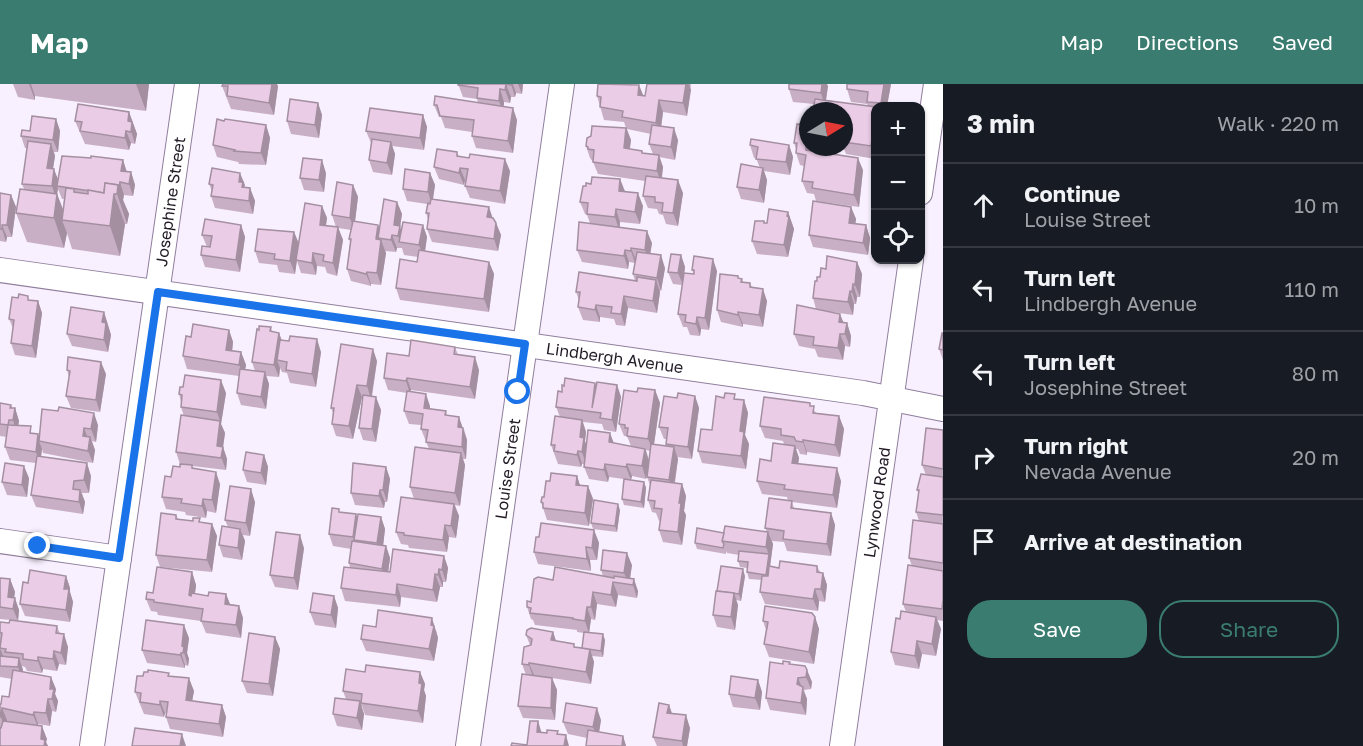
<!DOCTYPE html>
<html lang="en">
<head>
<meta charset="utf-8">
<style>
  body { margin:0; font-family:"Golos Text",sans-serif; background:#242831; color:#f1f3f6 }
  .controls { position:absolute; right:18px; top:18px; display:grid; overflow:hidden; border-radius:12px; box-shadow:0 2px 4px #0004 }
  .controls button { width:54px; height:54px; display:grid; place-items:center; padding:0; border:0; border-bottom:2px solid #363941; background:#171b24; color:#f1f3f6; font:30px sans-serif }
  .compass { position:absolute; left:799px; top:18px; width:54px; height:54px; border-radius:50%; background:#171b24; box-shadow:0 2px 4px #0004; rotate:80deg }
  .stop { position:absolute; width:18px; height:18px; margin:-14px; border:4px solid #1a73e8; border-radius:50%; background:#fff }
  .stop.end { background:#1a73e8; border-color:#fff; box-shadow:0 2px 6px #0008 }
  .list { margin:0; padding:0; list-style:none }
  h2 { display:flex; justify-content:space-between; align-items:center; height:78px; margin:0; padding:0 24px; font-size:26px }
  h2 small { font-size:20px; font-weight:400; color:#9ea1a6 }
  .list li { display:grid; grid-template-columns:39px 1fr auto; gap:18px; align-items:center; box-sizing:border-box; height:84px; padding:0 24px; border-top:2px solid #363941 }
  .list b { display:block; font-size:22px; white-space:nowrap }
  .list p { margin:0; font-size:20px; white-space:nowrap; color:#9ea1a6 }
  .list em { font-size:20px; font-style:normal; color:#9ea1a6 }
  .actions { display:flex; gap:12px; padding:18px 24px }
  .actions a { flex:1; padding:14px 0; border:2px solid #3a7d70; border-radius:24px; text-align:center; font-size:21px; color:#3a7d70 }
  .actions .main { background:#3a7d70; color:#fff }
  .icon { flex:none; width:33px; height:33px; fill:none; stroke:currentColor; stroke-width:2; stroke-linecap:round; stroke-linejoin:round }
  .map { position:relative; flex:none; width:943px; height:662px; overflow:hidden }
  header { display:flex; align-items:center; gap:36px; box-sizing:border-box; height:84px; padding:0 30px; background:#3a7d70; color:#fff }
  header strong { font-size:28px }
  nav { display:flex; gap:33px; margin-inline-start:auto; font-size:21px }
  main { display:flex }
  aside { flex:1; background:#171b24 }
  .map>svg:first-child { display:block }
  .lines { fill:none; stroke-linecap:round; stroke-linejoin:round }
  .street-casing { stroke:#8f7e9c; stroke-width:26 }
  .street { stroke:#fff; stroke-width:24 }
  .wall { fill:#c9afc6; fill-rule:evenodd }
  .shaded-wall { fill:#a48fa1 }
  .building { fill:#eacce6; stroke:#a48fa1; stroke-width:1.5 }
  .route { stroke:#1a73e8; stroke-width:8 }
  .labels { text-anchor:middle; stroke-width:4.5; stroke-linejoin:round; paint-order:stroke }
  .street-label { font-size:16px; fill:#221b26; stroke:#fff }
</style>
</head>
<body>
<header>
<strong>Map</strong>
<nav><a>Map</a><a>Directions</a><a>Saved</a></nav>
</header>
<main>
<div class="map">
<svg width="943" height="662" viewBox="0 0 943 662">
  <rect width="100%" height="100%" fill="#f8f0fe"/>
  <g class="lines">
    <defs>
      <g id="street">
        <polyline points="920,109 936,0"/>
        <path id="s1" d="M0,186l863,123 80,16"/>
        <polyline points="0,457 119,474"/>
        <path id="s2" d="M92,662l95,-662"/>
        <path id="s3" d="M468,662l94,-662"/>
        <path id="s4" d="M842,662l69,-486"/>
      </g>
    </defs>
    <use href="#street" class="street-casing"/>
    <use href="#street" class="street"/>
  </g>
  <g class="wall">
    <polygon points="13,0 149,0 146,27 35,12 35,16 18,13"/>
    <polygon points="458,0 523,0 522,10 516,9 515,13 511,13 510,19 504,18 504,22 517,36 513,69 476,64 472,52 472,48 445,44 441,33 439,33 434,21 478,19 477,15 463,13"/>
    <path d="M647,0h44l-4,32 -24,-4 -2,14 17,14 -3,20 -16,-3 4,10 -1,11 21,15 -5,33 -12,-2 -3,-9 -4,-1 -2,-5 -9,-1 -5,-12 2,-15 -47,-7 -5,-12 -3,-4 -4,-12 40,-18 -2,-6 -20,-2 -7,-24h48zM627,45l24,5 -2,10 4,10 -10,-1 -1,-2 -12,-2 1,-9z"/>
    <polygon points="847,0 891,0 887,22 876,22 875,75 846,70 844,65 832,63 844,63 844,27 814,20 793,18 789,5 828,2 826,16 868,22 867,20 851,18 847,5"/>
    <polygon points="222,2 278,2 274,31 231,25"/>
    <polygon points="318,19 322,31 319,54 291,50 287,37"/>
    <polygon points="129,28 137,50 135,60 131,59 129,66 85,60 75,37"/>
    <polygon points="423,31 427,43 424,66 392,62 395,70 392,91 373,88 369,76 371,59 366,47"/>
    <path d="M56,35l4,12 -2,21h-4l1,4 -2,13 5,10 65,-19 4,12h4l4,13 -2,11 -9,-1 -1,5 6,14 -2,10h-2l-5,32 -48,-7 -5,-16 -3,15 -37,-6 -11,-29 8,-24 -2,-5 5,-36h-2l-4,-12zM58,105l4,10h2l-1,10 -6,-15z"/>
    <polygon points="224,37 266,41 270,54 266,81 239,80 238,78 217,73 213,61"/>
    <polygon points="808,42 808,63 823,63 822,68 863,86 859,123 816,117 814,110 807,109 802,97 804,82 800,81 796,69 796,65 794,59"/>
    <polygon points="750,61 789,61 793,73 790,91 764,87 767,96 764,119 741,115 737,103 760,84 756,74 754,74"/>
    <polygon points="457,68 459,73 510,87 505,120 470,114 465,102 466,96 465,96 464,101 439,95 434,83"/>
    <polygon points="326,89 324,108 304,106 300,94"/>
    <polygon points="430,89 435,101 433,115 493,134 496,139 501,151 498,167 432,158 427,145 428,135 426,129 427,120 407,117 403,105"/>
    <polygon points="620,95 625,107 643,122 640,140 620,138 620,143 652,159 650,170 665,184 661,207 660,206 660,208 657,229 628,224 625,242 616,241 614,235 600,233 600,238 583,236 578,223 579,216 576,208 635,197 633,190 635,179 629,178 628,185 582,178 577,166 590,139 587,131 585,130 580,118 586,102 591,100"/>
    <polygon points="209,100 245,101 244,103 250,104 255,117 253,130 215,124 211,112 212,107"/>
    <polygon points="353,101 358,113 355,137 380,146 397,118 402,130 400,143 401,147 423,141 427,153 425,167 489,178 494,190 489,228 400,216 396,204 417,178 418,173 404,171 402,164 397,164 396,168 385,167 386,169 381,201 371,200 371,202 351,197 347,185 350,158 349,155 351,146 338,144 343,156 337,192 327,189 325,183 317,182 316,191 301,189 297,177 295,190 279,188 277,181 259,179 255,167 294,148 299,160 322,122 327,134 326,142 336,143 332,131"/>
    <polygon points="0,109 11,111 16,123 12,153 7,153 6,158 0,157"/>
    <polygon points="851,123 856,135 855,140 866,141 870,154 868,171 813,163 809,151"/>
    <polygon points="788,128 794,145 788,173 757,170 752,157 764,137 765,139 767,139"/>
    <polygon points="241,141 245,153 240,188 205,183 201,171 207,163 202,151"/>
    <polygon points="681,171 685,183 684,189 694,190 692,186 717,187 709,246 701,245 700,252 690,251 687,243 683,243 678,230 682,201 673,200 668,188"/>
    <polygon points="857,178 862,190 860,213 857,213 856,220 854,220 853,231 832,228 843,239 847,239 851,252 850,263 845,262 843,276 818,273 815,265 799,262 794,250 816,225 813,214 817,197 826,185"/>
    <polygon points="739,194 742,195 743,198 750,199 752,203 767,217 763,243 743,240 743,243 721,238 717,226"/>
    <polygon points="30,216 38,217 42,229 36,274 15,271 11,259 13,244 9,235"/>
    <polygon points="104,228 111,251 108,268 72,262 67,250"/>
    <polygon points="271,243 272,248 279,249 282,256 321,268 316,303 290,299 287,289 282,288 280,284 279,293 266,292 269,300 266,325 241,321 237,309 239,292 187,285 183,272 191,253 229,246 233,258 232,267 241,268 246,281 245,285 255,287 252,278 259,246"/>
    <polygon points="943,249 943,276 939,265"/>
    <polygon points="455,263 458,271 479,286 475,315 411,306 411,308 430,322 430,325 446,327 447,331 464,345 467,356 466,375 463,375 465,381 460,422 455,421 459,432 456,454 449,453 447,468 409,464 408,461 401,460 396,448 414,415 410,403 429,365 421,345 421,341 409,340 404,327 407,309 388,306 384,294 409,272"/>
    <polygon points="377,277 372,313 381,326 376,358 363,356 359,344 363,313 362,313 353,355 336,352 332,340 333,329 331,324"/>
    <polygon points="67,286 106,290 100,328 71,324 66,312 69,293"/>
    <path d="M595,299l1,3 21,-1 4,12 -5,35 -12,-2 -2,-6 -19,-2 3,10 -1,9 1,4 27,-2 18,3 -4,-10h-3l-5,-12 18,-32 18,-2 5,13 -6,41 12,2v-7h-2l-5,-12 18,-29 18,-2 4,12 -7,51 -15,-2 1,2 -3,24 7,1 4,12 -2,15 2,4 -4,30 -19,-3 -4,-12 1,-9h-1l-3,-8 -4,-1 -4,-12 2,-15 -3,-8 1,-9 -2,11 -14,-3 -1,4 -22,-3 -1,5 -19,-3 -5,-12v-3h-2l-1,3 -23,-3 -7,-19 9,-28 -4,-10 6,-15zM646,366l4,1 -1,9z"/>
    <polygon points="226,309 221,340 225,349 223,363 227,375 226,386 192,382 193,384 220,400 216,429 207,427 206,434 186,431 185,428 166,425 162,413 171,393 180,383 180,380 176,368 184,332 181,323 181,318 179,310"/>
    <polygon points="737,316 744,316 748,329 745,351 749,360 746,385 702,379 698,367 712,346"/>
    <polygon points="0,319 11,321 12,324 15,324 19,337 18,341 39,353 98,341 96,358 92,357 95,366 93,379 43,369 42,365 41,373 91,392 89,409 82,409 85,418 83,430 36,423 31,411 36,379 10,376 5,363 7,353 0,352"/>
    <polygon points="811,322 816,329 839,332 844,345 840,373 807,368 807,371 800,370 798,365 796,365 799,374 798,379 841,397 837,424 792,418 794,424 831,429 835,441 831,472 787,467 784,458 772,457 773,460 770,483 779,484 817,482 820,488 823,489 827,501 825,518 819,517 818,527 765,520 760,508 762,496 749,495 747,488 747,484 740,483 738,477 739,471 727,469 726,467 726,470 697,465 695,459 724,449 767,448 765,444 788,417 787,413 762,410 757,397 771,377 784,360 783,357 765,354 760,342"/>
    <polygon points="943,346 943,537 937,536 941,545 936,572 922,570 919,585 895,581 891,568 900,535 906,528 903,520 912,482 909,474 919,437 916,428 919,410 917,406 926,391 922,381"/>
    <polygon points="264,371 268,383 266,401 247,398 243,386"/>
    <polygon points="386,383 390,395 387,418 385,418 384,424 355,421 351,409"/>
    <polygon points="577,392 580,401 588,402 593,415 589,442 547,436 541,418 550,397"/>
    <polygon points="29,394 27,413 7,411 2,398"/>
    <polygon points="644,398 646,404 644,424 624,421 622,415"/>
    <polygon points="255,418 250,452 243,451 245,457 242,476 223,473 219,461 228,443 225,436"/>
    <polygon points="620,426 617,448 593,445 591,439"/>
    <polygon points="340,428 357,434 381,433 385,445 383,462 386,462 390,474 388,488 444,472 448,484 446,498 443,498 443,503 440,503 437,518 401,513 400,523 345,517 341,504 350,484 349,479 351,465 333,462 329,450"/>
    <polygon points="176,431 178,435 212,440 217,452 212,488 160,483 156,471"/>
    <polygon points="594,446 599,459 597,476 590,476 591,487 538,480 534,468 539,453"/>
    <polygon points="304,464 298,506 275,503 270,491"/>
    <polygon points="632,481 630,494 638,507 637,514 618,511 616,523 597,520 595,536 591,535 589,548 605,556 603,573 592,572 594,578 591,600 552,594 557,606 555,636 523,634 518,622 526,591 522,580 530,561 526,551 553,548 556,557 575,563 582,564 584,549 577,548 577,546 535,541 533,536 531,535 527,523 553,496 603,492 601,486"/>
    <polygon points="192,488 196,501 195,510 208,512 226,510 230,520 239,522 243,534 241,554 206,549 201,537 158,531 157,528 151,527 146,515 153,509"/>
    <polygon points="66,492 70,504 70,508 73,518 70,538 25,532 20,520 28,499"/>
    <polygon points="745,492 741,517 736,516 738,521 735,546 717,543 713,531"/>
    <polygon points="0,494 10,495 15,508 14,514 19,526 18,537 57,542 60,550 68,563 66,581 59,580 57,587 43,585 42,589 27,587 25,583 22,582 23,587 56,605 55,610 58,617 56,628 52,627 50,642 38,640 38,642 47,655 46,658 48,662 0,662 0,620 1,620 9,613 12,595 0,593 0,538 9,539 10,536 0,535"/>
    <polygon points="334,512 338,524 336,544 315,541 310,528"/>
    <polygon points="815,533 819,545 814,580 769,573 764,560 766,546 763,537"/>
    <polygon points="376,543 436,546 438,554 434,577 366,567 361,555"/>
    <polygon points="275,553 280,565 273,612 247,609 242,597"/>
    <polygon points="189,554 187,569 189,575 188,582 185,581 185,584 147,579 142,566"/>
    <polygon points="790,580 805,582 812,598 811,605 804,606 807,615 806,631 770,626 766,614"/>
    <polygon points="365,588 420,588 425,600 424,606 426,612 423,639 365,631 362,622 361,622 364,630 362,646 337,642 333,630 346,615 343,607"/>
    <polygon points="143,592 170,592 194,607 192,617 222,621 226,633 223,653 170,645 166,633 166,629 165,629 164,633 144,630 135,608"/>
    <polygon points="758,596 762,608 760,626 733,623 729,610"/>
    <polygon points="669,621 672,629 690,644 687,662 657,662 653,653"/>
    <polygon points="601,636 599,648 623,652 626,662 586,662 587,654 568,650 563,638"/>
  </g>
  <g class="shaded-wall">
    <polygon points="29,0 31,0 35,12 35,16"/>
    <polygon points="136,0 149,0 146,27"/>
    <polygon points="272,0 277,0 278,2 274,31 269,19"/>
    <polygon points="506,0 511,13 510,19 505,6"/>
    <polygon points="511,0 513,0 516,9 515,13"/>
    <polygon points="518,0 523,0 522,10"/>
    <polygon points="686,0 689,0 691,6 687,32 683,19"/>
    <polygon points="822,0 827,0 828,2 825,22 821,9"/>
    <polygon points="884,0 891,0 887,22 883,22 881,19"/>
    <polygon points="639,1 644,13 638,11"/>
    <polygon points="500,5 504,18 503,29 499,17"/>
    <polygon points="659,16 663,28 660,52 656,39"/>
    <polygon points="318,19 322,31 319,54 315,41"/>
    <polygon points="513,24 517,36 513,69 508,57"/>
    <polygon points="129,28 137,50 135,60 128,37"/>
    <polygon points="423,31 427,43 424,66 420,54"/>
    <polygon points="56,35 60,47 58,68 53,56"/>
    <polygon points="266,41 270,54 266,81 261,69"/>
    <polygon points="874,41 876,46 875,75 871,62"/>
    <polygon points="626,44 631,56 628,76 624,64"/>
    <polygon points="674,44 678,56 675,76 671,63"/>
    <polygon points="126,47 131,59 129,66 125,54"/>
    <polygon points="391,58 395,70 392,91 387,79"/>
    <polygon points="51,60 55,72 51,97 47,84"/>
    <polygon points="789,61 793,73 790,91 786,78"/>
    <polygon points="817,63 823,63 821,74"/>
    <polygon points="659,71 663,83 661,99 657,87"/>
    <polygon points="858,74 863,86 859,123 854,111"/>
    <polygon points="505,75 510,87 505,120 500,107"/>
    <polygon points="123,76 127,89 121,87"/>
    <polygon points="322,76 326,89 324,108 319,96"/>
    <polygon points="460,84 465,96 464,101 459,89"/>
    <polygon points="763,84 767,96 764,119 759,106"/>
    <polygon points="54,85 59,98 57,102 58,105 56,114 52,102"/>
    <polygon points="131,88 135,101 133,112 129,100"/>
    <polygon points="240,89 245,101 244,103 247,110 239,98"/>
    <polygon points="430,89 435,101 432,121 428,108"/>
    <polygon points="620,95 625,108 619,107"/>
    <polygon points="678,96 683,109 678,142 673,129"/>
    <polygon points="120,98 124,111 123,116 129,130 127,140 117,110 118,101"/>
    <polygon points="353,101 358,113 354,146 350,134"/>
    <polygon points="250,104 255,117 253,130 249,117"/>
    <polygon points="638,109 643,122 640,140 635,128"/>
    <polygon points="57,110 67,136 62,136 67,149 64,164 54,134"/>
    <polygon points="114,110 125,140 120,172 110,142"/>
    <polygon points="11,111 16,123 12,153 7,141"/>
    <polygon points="397,118 402,130 400,143 404,154 400,158 394,141"/>
    <polygon points="322,122 327,134 324,153 320,141"/>
    <polygon points="489,123 493,135 487,133"/>
    <polygon points="851,123 856,135 854,151 849,139"/>
    <polygon points="616,125 620,138 619,146 615,133"/>
    <polygon points="788,128 794,145 788,173 784,161"/>
    <polygon points="496,139 501,151 498,167 494,155"/>
    <polygon points="2,141 7,153 6,158 2,145"/>
    <polygon points="241,141 245,153 240,188 236,176"/>
    <polygon points="378,141 382,153 378,154 381,160 381,156 386,169 381,201 377,189 376,155"/>
    <polygon points="423,141 427,153 424,174 419,161"/>
    <polygon points="866,141 870,154 868,171 863,159"/>
    <polygon points="338,143 343,156 337,192 333,179"/>
    <polygon points="647,147 652,159 649,178 645,166"/>
    <polygon points="294,148 299,160 295,190 290,177"/>
    <polygon points="392,151 397,164 396,168 391,156"/>
    <polygon points="631,164 636,176 635,179 631,167"/>
    <polygon points="625,166 629,178 628,185 624,172"/>
    <polygon points="313,169 317,182 316,191 312,179"/>
    <polygon points="661,171 665,184 661,207 657,194"/>
    <polygon points="681,171 685,183 683,201 678,189"/>
    <polygon points="713,175 717,187 709,246 705,234"/>
    <polygon points="489,178 494,190 489,228 484,215"/>
    <polygon points="857,178 862,190 860,213 855,201"/>
    <polygon points="367,188 371,200 371,202 366,190"/>
    <polygon points="656,196 660,208 657,229 653,217"/>
    <polygon points="853,200 857,213 856,220 852,208"/>
    <polygon points="763,205 767,217 763,243 759,231"/>
    <polygon points="850,207 854,220 853,231 848,218"/>
    <polygon points="624,212 628,224 625,242 621,230"/>
    <polygon points="38,217 42,229 36,274 32,262"/>
    <polygon points="596,221 600,233 600,238 595,226"/>
    <polygon points="104,228 111,251 108,268 104,256 102,238"/>
    <polygon points="738,228 743,240 743,243 738,231"/>
    <polygon points="840,230 845,242 839,238"/>
    <polygon points="697,233 701,245 700,252 696,240"/>
    <polygon points="847,239 851,252 850,263 845,250"/>
    <polygon points="229,246 233,258 231,278 226,266"/>
    <polygon points="279,249 283,261 277,276 280,284 279,293 274,281"/>
    <polygon points="840,250 845,262 843,276 838,264"/>
    <polygon points="317,255 321,268 316,303 312,290"/>
    <polygon points="373,265 377,277 371,315 367,302"/>
    <polygon points="241,268 246,281 244,293 239,281"/>
    <polygon points="475,273 479,286 475,315 470,303"/>
    <polygon points="101,278 106,290 100,328 96,316"/>
    <polygon points="265,288 269,300 266,325 261,313"/>
    <polygon points="407,294 411,306 410,310 406,297"/>
    <polygon points="221,296 226,309 221,340 225,349 223,363 227,375 226,386 217,362 220,337 217,328"/>
    <polygon points="357,301 362,313 353,355 349,342"/>
    <polygon points="617,301 621,313 616,348 612,336"/>
    <polygon points="655,306 660,319 653,367 648,355"/>
    <polygon points="426,310 430,322 428,337 424,324"/>
    <polygon points="695,312 699,324 692,375 688,363"/>
    <polygon points="376,313 381,326 376,358 372,345"/>
    <polygon points="744,316 748,329 745,351 749,360 746,385 741,372 740,347"/>
    <polygon points="11,321 14,330 15,324 19,337 17,349 13,336"/>
    <polygon points="94,329 98,341 96,358 91,345"/>
    <polygon points="839,332 844,345 840,373 835,361"/>
    <polygon points="459,333 467,356 466,375 462,363 458,343"/>
    <polygon points="582,336 586,348 585,357 588,366 586,380 582,368 580,353"/>
    <polygon points="84,344 89,357 83,352"/>
    <polygon points="610,349 615,362 609,358"/>
    <polygon points="38,350 41,357 39,357 42,365 40,380 36,368"/>
    <polygon points="90,353 95,366 93,379 88,367"/>
    <polygon points="803,356 807,368 807,371 803,358"/>
    <polygon points="795,362 799,374 797,391 792,379"/>
    <polygon points="674,363 678,375 673,408 669,396"/>
    <polygon points="645,365 649,377 646,395 642,382"/>
    <polygon points="578,367 582,380 581,383 577,371"/>
    <polygon points="461,369 465,381 460,422 455,409"/>
    <polygon points="264,371 268,383 266,401 261,389"/>
    <polygon points="87,379 91,392 89,409 84,396"/>
    <polygon points="605,380 609,393 608,398 604,386"/>
    <polygon points="627,380 632,392 631,396 626,383"/>
    <polygon points="24,382 29,394 27,413 22,401"/>
    <polygon points="386,383 390,395 387,418 383,406"/>
    <polygon points="837,384 841,397 837,424 833,411"/>
    <polygon points="216,388 220,400 216,429 212,416"/>
    <polygon points="577,392 581,405 576,401"/>
    <polygon points="644,398 646,404 644,424 641,418"/>
    <polygon points="682,400 686,412 684,427 686,431 682,461 678,448 679,419"/>
    <polygon points="588,402 593,415 589,442 585,429"/>
    <polygon points="251,405 255,418 250,452 246,439"/>
    <polygon points="80,406 85,418 83,430 79,418"/>
    <polygon points="380,406 385,418 384,424 379,412"/>
    <polygon points="203,415 207,427 206,434 202,422"/>
    <polygon points="454,420 459,432 456,454 451,442"/>
    <polygon points="618,420 620,426 617,448 615,442"/>
    <polygon points="831,429 835,441 831,472 827,460"/>
    <polygon points="356,430 360,443 354,456 357,466 353,453"/>
    <polygon points="381,433 385,445 382,471 377,459"/>
    <polygon points="212,440 217,452 212,488 207,476"/>
    <polygon points="445,441 449,453 447,468 443,456"/>
    <polygon points="240,445 245,457 242,476 238,464"/>
    <polygon points="594,446 599,459 597,476 592,464"/>
    <polygon points="768,448 773,460 768,497 766,491 769,471 766,463"/>
    <polygon points="300,451 304,464 298,506 294,494"/>
    <polygon points="386,462 390,474 387,497 382,485"/>
    <polygon points="586,463 590,476 591,487 587,475"/>
    <polygon points="627,469 632,481 629,501 624,489"/>
    <polygon points="444,472 448,484 446,498 442,486"/>
    <polygon points="439,485 443,498 443,503 438,491"/>
    <polygon points="743,485 745,492 741,517 739,510"/>
    <polygon points="192,488 196,501 193,524 189,511"/>
    <polygon points="823,489 827,501 825,518 821,505"/>
    <polygon points="435,490 440,503 437,518 433,506"/>
    <polygon points="66,492 70,504 70,508 73,518 70,538 66,526 64,505"/>
    <polygon points="10,495 15,508 12,525 8,513"/>
    <polygon points="634,495 638,507 637,514 633,501"/>
    <polygon points="613,498 618,511 616,523 611,511"/>
    <polygon points="397,500 401,513 400,523 396,511"/>
    <polygon points="815,505 819,517 818,527 813,515"/>
    <polygon points="593,508 597,520 595,536 591,523"/>
    <polygon points="734,509 738,521 735,546 731,533"/>
    <polygon points="226,510 231,523 225,520"/>
    <polygon points="334,512 338,524 336,544 331,531"/>
    <polygon points="15,514 19,526 18,537 13,525"/>
    <polygon points="239,522 243,534 241,554 236,541"/>
    <polygon points="587,523 591,535 589,550 585,537"/>
    <polygon points="815,533 819,545 814,580 809,568"/>
    <polygon points="936,533 941,545 936,572 932,560"/>
    <polygon points="432,534 438,554 434,577 429,565"/>
    <polygon points="184,541 189,554 187,569 189,575 188,582 182,562"/>
    <polygon points="553,548 557,560 551,556"/>
    <polygon points="64,550 68,563 66,581 61,569"/>
    <polygon points="603,550 605,556 603,573 601,567"/>
    <polygon points="275,553 280,565 273,612 269,600"/>
    <polygon points="0,556 3,564 0,564 4,574 0,577"/>
    <polygon points="917,557 922,570 919,585 915,572"/>
    <polygon points="590,565 594,578 591,600 586,588"/>
    <polygon points="54,567 59,580 57,587 53,575"/>
    <polygon points="181,569 185,581 185,584 180,571"/>
    <polygon points="38,573 43,585 42,589 38,577"/>
    <polygon points="19,574 23,586 22,596 18,583"/>
    <polygon points="529,579 534,591 533,593 529,581"/>
    <polygon points="807,586 812,598 811,605 806,593"/>
    <polygon points="420,588 425,600 424,606 426,612 423,639 418,627 419,599"/>
    <polygon points="51,593 56,605 55,610 58,617 56,628 52,615 50,605"/>
    <polygon points="189,594 194,607 190,628 186,616"/>
    <polygon points="552,594 557,606 555,636 551,624"/>
    <polygon points="798,594 807,615 806,631 801,619 797,600"/>
    <polygon points="758,596 762,608 760,626 755,614"/>
    <polygon points="48,615 52,627 50,642 46,629"/>
    <polygon points="160,617 165,629 164,633 160,621"/>
    <polygon points="360,617 364,630 362,646 357,634"/>
    <polygon points="222,621 226,633 223,653 219,640"/>
    <polygon points="669,621 673,633 667,629"/>
    <polygon points="2,624 7,636 5,646 1,633"/>
    <polygon points="597,624 601,636 598,655 593,643"/>
    <polygon points="34,628 38,640 38,643 33,631"/>
    <polygon points="686,631 690,644 687,662 683,662 682,657"/>
    <polygon points="538,637 542,650 537,648"/>
    <polygon points="42,642 47,655 46,658 48,662 43,662 41,655"/>
    <polygon points="182,650 186,662 180,662"/>
    <polygon points="566,651 569,662 564,662"/>
    <polygon points="623,652 626,662 622,662"/>
  </g>
  <g class="building">
    <polygon points="223,0 272,0 269,19 227,12 228,2 222,2"/>
    <polygon points="458,0 511,0 511,1 506,0 505,6 500,5 499,17 477,14 478,4 458,1"/>
    <polygon points="598,0 639,1 638,11 645,12 647,0 686,0 683,19 659,16 656,39 622,33 623,27 600,23 601,13 597,12"/>
    <polygon points="789,0 822,0 821,9 789,5"/>
    <polygon points="847,0 884,0 881,19 867,18 868,8 847,5"/>
    <polygon points="435,12 513,24 508,57 472,52 474,36 440,32 437,21 434,21"/>
    <polygon points="290,15 318,19 315,41 287,37"/>
    <polygon points="815,15 876,23 876,41 874,41 871,62 844,58 844,27 813,27"/>
    <polygon points="78,20 129,28 128,37 132,38 131,48 126,47 125,54 80,47 82,38 75,37"/>
    <polygon points="370,24 423,31 420,54 366,47"/>
    <polygon points="32,32 56,35 53,56 21,52 22,46 30,47"/>
    <polygon points="217,35 224,37 225,35 266,41 261,69 234,67 235,66 213,61"/>
    <polygon points="797,40 808,42 808,61 806,61 806,66 858,74 854,111 812,104 813,98 802,97 806,71 796,69 797,59 794,59"/>
    <polygon points="652,41 674,44 671,63 649,60"/>
    <polygon points="592,42 626,44 624,64 642,67 642,69 659,71 657,87 593,78 594,66 588,65 588,63 586,62 587,54 591,52"/>
    <polygon points="372,55 391,58 387,79 369,76"/>
    <polygon points="751,55 789,61 786,78 756,75 758,63 750,61"/>
    <polygon points="28,57 51,60 47,84 54,85 52,102 22,100"/>
    <polygon points="437,65 457,68 457,72 469,74 470,70 505,75 500,107 465,102 468,85 460,84 459,89 434,83"/>
    <polygon points="62,72 91,74 91,72 123,76 121,87 131,88 129,100 120,98 119,104 118,101 105,99 104,109 57,102"/>
    <polygon points="303,74 322,76 319,96 300,94"/>
    <polygon points="741,80 763,84 759,106 737,103"/>
    <polygon points="212,84 240,89 239,98 243,98 242,103 250,104 249,117 211,112 213,101 209,100"/>
    <polygon points="405,85 430,89 428,108 403,105"/>
    <polygon points="646,92 678,96 673,129 662,128 663,119 655,118 655,113 643,112"/>
    <polygon points="592,93 620,95 619,107 638,109 635,128 616,125 615,133 587,130 588,119 580,118 583,102 586,102 586,99 591,100"/>
    <polygon points="337,98 353,101 350,134 332,131"/>
    <polygon points="105,99 118,101 117,110 114,110 110,142 62,136 66,104 74,105 74,108 88,110 88,106 104,109"/>
    <polygon points="20,105 57,110 54,134 16,129"/>
    <polygon points="0,109 11,111 7,141 2,141 2,145 0,145"/>
    <polygon points="384,115 397,118 394,141 400,142 398,152 392,151 391,156 378,154"/>
    <polygon points="431,115 489,123 487,133 493,134 496,139 494,155 427,145 429,129 426,129 428,119 430,120"/>
    <polygon points="813,117 851,123 849,139 866,141 863,159 809,151"/>
    <polygon points="305,119 322,122 320,141 338,143 333,179 323,177 324,171 313,169 312,179 296,176"/>
    <polygon points="769,125 788,128 787,132 789,133 784,161 752,157 755,137 764,137 764,139 767,139"/>
    <polygon points="205,135 241,141 236,176 201,171 202,162 210,163 212,152 202,151"/>
    <polygon points="353,137 378,141 376,155 381,156 377,189 367,188 366,190 347,185 351,155 349,155"/>
    <polygon points="403,138 423,141 419,161 399,158"/>
    <polygon points="579,138 647,147 645,166 631,164 631,167 625,166 624,172 577,166"/>
    <polygon points="258,145 294,148 290,177 274,175 275,170 255,167"/>
    <polygon points="419,166 489,178 484,215 396,204 400,175 417,178"/>
    <polygon points="637,168 661,171 657,194 633,190"/>
    <polygon points="671,170 681,171 678,189 668,188"/>
    <polygon points="694,172 713,175 705,234 697,233 696,240 685,238 686,231 678,230 684,189 694,190 694,186 692,186"/>
    <polygon points="827,172 857,178 855,201 853,200 852,208 850,207 848,218 813,214 815,197 817,197 817,193 820,193 821,184 826,185"/>
    <polygon points="579,188 637,197 637,193 656,196 653,217 624,212 621,230 611,229 612,223 596,221 595,226 578,223 580,208 576,208"/>
    <polygon points="720,190 738,192 738,194 742,195 741,198 750,199 750,203 763,205 759,231 738,228 738,231 717,226"/>
    <polygon points="19,210 28,212 28,216 38,217 32,262 11,259 14,236 9,235 12,213 18,214"/>
    <polygon points="797,221 840,230 839,238 847,239 845,250 840,250 838,264 813,261 814,253 794,250"/>
    <polygon points="71,223 104,228 102,238 106,239 104,256 67,250"/>
    <polygon points="193,240 229,246 226,266 241,268 239,281 183,272 186,252 191,253"/>
    <polygon points="259,242 271,243 270,247 279,249 274,281 252,278 257,245 259,246"/>
    <polygon points="942,249 943,249 943,266 939,265"/>
    <polygon points="290,252 317,255 312,290 286,286 287,278 277,276 280,256 289,257"/>
    <polygon points="411,256 455,263 454,270 475,273 470,303 407,294 406,297 384,294 387,269 409,272"/>
    <polygon points="341,260 373,265 367,302 357,301 349,342 332,340 334,324 331,324"/>
    <polygon points="68,273 101,278 96,316 66,312 70,287 67,286"/>
    <polygon points="240,285 265,288 261,313 237,309"/>
    <polygon points="185,291 221,296 217,328 181,323 182,311 179,310 180,303 183,303"/>
    <polygon points="565,294 595,299 592,324 597,298 617,301 612,336 600,334 601,329 556,323 558,307 562,308 562,301 564,302"/>
    <polygon points="638,304 655,306 648,355 627,352 628,344 625,344 625,341 619,340 624,306 637,308"/>
    <polygon points="407,307 426,310 424,324 446,327 445,331 459,333 458,343 463,344 462,363 426,358 428,346 421,345 423,330 404,327"/>
    <polygon points="678,309 695,312 688,363 666,360 668,344 659,343 664,312 677,314"/>
    <polygon points="725,309 735,310 734,315 744,316 740,347 744,348 741,372 698,367 701,345 712,346 716,312 724,314"/>
    <polygon points="363,311 376,313 372,345 359,344"/>
    <polygon points="764,313 810,319 810,322 814,322 813,329 839,332 835,361 803,356 803,358 796,357 794,353 781,351 781,345 760,342"/>
    <polygon points="0,319 11,321 10,324 15,324 13,336 9,336 8,341 31,342 30,349 38,350 36,368 5,363 8,341 0,340"/>
    <polygon points="59,323 94,329 91,345 84,344 83,352 90,353 88,367 39,357 42,325 58,327"/>
    <polygon points="181,331 220,337 217,362 223,363 221,374 176,368"/>
    <polygon points="555,332 582,336 580,353 584,354 582,368 578,367 577,371 554,367 555,361 551,361"/>
    <polygon points="926,344 943,346 943,385 922,381"/>
    <polygon points="588,346 610,349 609,358 645,365 642,382 627,380 626,383 605,380 604,386 584,383"/>
    <polygon points="773,359 795,362 792,379 837,384 833,411 784,405 785,401 757,397 760,375 771,377"/>
    <polygon points="651,360 674,363 669,396 647,393"/>
    <polygon points="415,363 461,369 455,409 410,403"/>
    <polygon points="246,368 264,371 261,389 243,386"/>
    <polygon points="37,372 87,379 84,396 74,397 73,405 80,406 79,418 31,411"/>
    <polygon points="5,379 24,382 22,401 2,398"/>
    <polygon points="353,379 386,383 383,406 380,406 379,412 351,409"/>
    <polygon points="180,380 192,381 192,384 216,388 212,416 203,415 202,422 181,419 182,415 162,413 165,392 171,393 173,382 180,383"/>
    <polygon points="551,389 577,392 576,401 588,402 585,429 543,424 543,419 541,418 542,413 544,413 546,397 550,397"/>
    <polygon points="921,390 943,393 943,431 916,428 919,406 917,406"/>
    <polygon points="624,395 644,398 641,418 622,415"/>
    <polygon points="651,396 682,400 679,419 681,419 678,448 659,446 662,425 654,424 655,417 648,416"/>
    <polygon points="230,402 251,405 246,439 225,436"/>
    <polygon points="401,413 454,420 451,442 445,441 443,456 404,451 404,449 396,448"/>
    <polygon points="769,414 792,417 791,424 831,429 827,460 783,455 784,447 765,444"/>
    <polygon points="594,416 618,420 615,442 591,439"/>
    <polygon points="332,424 339,425 339,428 356,430 353,453 329,450"/>
    <polygon points="161,429 176,431 176,435 193,437 193,434 200,434 199,438 212,440 207,476 156,471"/>
    <polygon points="358,430 381,433 377,459 354,456"/>
    <polygon points="913,436 943,440 943,479 909,474"/>
    <polygon points="541,439 594,446 592,464 586,463 587,475 534,468 536,453 539,453"/>
    <polygon points="222,442 240,445 238,464 219,461"/>
    <polygon points="725,442 768,448 766,463 722,457"/>
    <polygon points="697,444 724,449 722,457 724,460 723,464 695,459"/>
    <polygon points="276,448 300,451 294,494 270,491"/>
    <polygon points="352,457 386,462 382,485 349,479"/>
    <polygon points="393,465 444,472 442,486 439,485 438,491 435,490 433,506 397,500 396,511 341,504 344,483 390,488"/>
    <polygon points="603,466 627,469 624,489 601,486"/>
    <polygon points="739,467 769,470 766,491 747,488 748,478 738,477"/>
    <polygon points="780,477 817,482 817,488 823,489 821,505 815,505 813,515 760,508 762,492 768,492 769,482 779,484"/>
    <polygon points="908,481 943,487 943,516 942,525 903,520"/>
    <polygon points="721,482 743,485 739,510 717,507"/>
    <polygon points="157,483 192,488 189,511 191,512 192,509 208,512 209,508 226,510 225,520 239,522 236,541 201,537 203,525 154,518 154,516 146,515 147,508 153,509"/>
    <polygon points="555,483 614,494 614,492 634,495 633,501 613,498 611,511 593,508 591,523 587,523 585,537 573,535 573,534 530,529 531,524 527,523 527,517 531,518 534,495 538,493 553,496"/>
    <polygon points="30,486 66,492 64,505 69,505 66,526 20,520 23,498 28,499"/>
    <polygon points="0,494 10,495 8,513 15,514 13,525 0,523"/>
    <polygon points="716,507 734,509 731,533 713,531"/>
    <polygon points="313,509 334,512 331,531 310,528"/>
    <polygon points="765,522 812,529 815,533 809,568 764,560 768,538 763,537"/>
    <polygon points="378,526 432,534 431,541 434,542 429,565 361,555 363,541 376,543"/>
    <polygon points="901,527 936,533 932,560 917,557 915,572 891,568 896,534 900,535"/>
    <polygon points="10,536 57,542 56,549 64,550 61,569 54,567 53,575 38,573 38,577 23,575 23,570 5,568 6,565 0,564 2,549 0,549 0,538 9,539"/>
    <polygon points="146,536 184,541 182,562 184,563 183,569 181,569 180,571 142,566"/>
    <polygon points="531,544 553,548 551,556 574,560 574,563 590,565 586,588 529,579 529,581 522,580 524,563 531,561 532,555 526,551 527,546"/>
    <polygon points="584,548 603,550 601,567 582,564"/>
    <polygon points="249,549 275,553 269,600 242,597"/>
    <polygon points="0,572 19,574 18,583 0,582"/>
    <polygon points="783,577 790,578 789,580 805,582 807,586 806,593 798,594 797,600 803,603 801,619 766,614 770,578 783,580"/>
    <polygon points="366,581 420,588 419,599 422,600 418,627 361,619 362,610 343,607 346,585 365,588"/>
    <polygon points="13,586 51,593 50,605 54,605 52,615 48,615 46,629 34,628 33,631 2,624 1,633 0,633 0,620 1,620 2,612 9,613"/>
    <polygon points="148,586 169,589 168,592 189,594 186,616 222,621 219,640 166,633 168,618 160,617 160,621 140,618 141,609 135,608 137,592 143,592 144,588 148,588"/>
    <polygon points="522,590 552,594 551,624 518,622"/>
    <polygon points="731,592 758,596 755,614 729,610"/>
    <polygon points="335,614 360,617 357,634 333,630"/>
    <polygon points="566,619 597,624 593,643 563,638"/>
    <polygon points="659,619 669,621 667,629 686,631 682,657 653,653"/>
    <polygon points="3,637 42,642 41,655 45,656 44,662 0,662 0,644 1,644"/>
    <polygon points="530,637 538,637 537,648 547,649 547,646 558,647 557,650 566,651 564,662 511,662 512,659 527,661"/>
    <polygon points="135,644 182,650 180,662 132,662"/>
    <polygon points="588,646 623,652 622,662 586,662"/>
  </g>
  <g class="lines">
    <polyline class="route" points="38,462 119,474 158,208 525,260 518,308"/>
  </g>
  <g class="labels">
    <g class="street-label">
      <text dy="6" stroke="none"><textPath href="#s2" startOffset="550">Josephine Street</textPath></text>
      <text dy="6" stroke="none"><textPath href="#s1" startOffset="621">Lindbergh Avenue</textPath></text>
      <text dy="6" stroke="none"><textPath href="#s3" startOffset="280">Louise Street</textPath></text>
      <text dy="6" stroke="none"><textPath href="#s4" startOffset="246">Lynwood Road</textPath></text>
    </g>
  </g>
</svg>
<div class="controls">
<button>+</button>
<button>−</button>
<button><svg class="icon" aria-label="locate" viewBox="0 0 24 24"><circle cx="12" cy="12" r="6"/><path d="M12 2v4M12 18v4M2 12h4M18 12h4"/></svg></button>
</div>
<svg class="compass" viewBox="-18 -18 36 36"><path d="M0-13l5 13h-10z" fill="#e53935"/><path d="M0 13l5-13h-10z" fill="#9ea1a6"/></svg>
<div class="stop" style="left:518px;top:308px"></div>
<div class="stop end" style="left:38px;top:462px"></div>
</div>
<aside>
<h2>3 min<small>Walk · 220 m</small></h2>
<ul class="list">
<li><svg class="icon" aria-label="ahead" viewBox="0 0 24 24"><path d="M12 20V5M6 11l6-6 6 6"/></svg><div><b>Continue</b><p>Louise Street</p></div><em>10 m</em></li>
<li><svg class="icon" aria-label="left" viewBox="0 0 24 24"><path d="M17 20v-9H6M10 6l-5 5 5 5"/></svg><div><b>Turn left</b><p>Lindbergh Avenue</p></div><em>110 m</em></li>
<li><svg class="icon" aria-label="left" viewBox="0 0 24 24"><path d="M17 20v-9H6M10 6l-5 5 5 5"/></svg><div><b>Turn left</b><p>Josephine Street</p></div><em>80 m</em></li>
<li><svg class="icon" aria-label="right" viewBox="0 0 24 24"><path d="M7 20v-9h11M14 6l5 5-5 5"/></svg><div><b>Turn right</b><p>Nevada Avenue</p></div><em>20 m</em></li>
<li><svg class="icon" aria-label="arrive" viewBox="0 0 24 24"><path d="M6 21V4h12l-3 4 3 4H6"/></svg><div><b>Arrive at destination</b></div></li>
</ul>
<div class="actions"><a class="main">Save</a><a>Share</a></div>
</aside>
</main>
</body>
</html>
